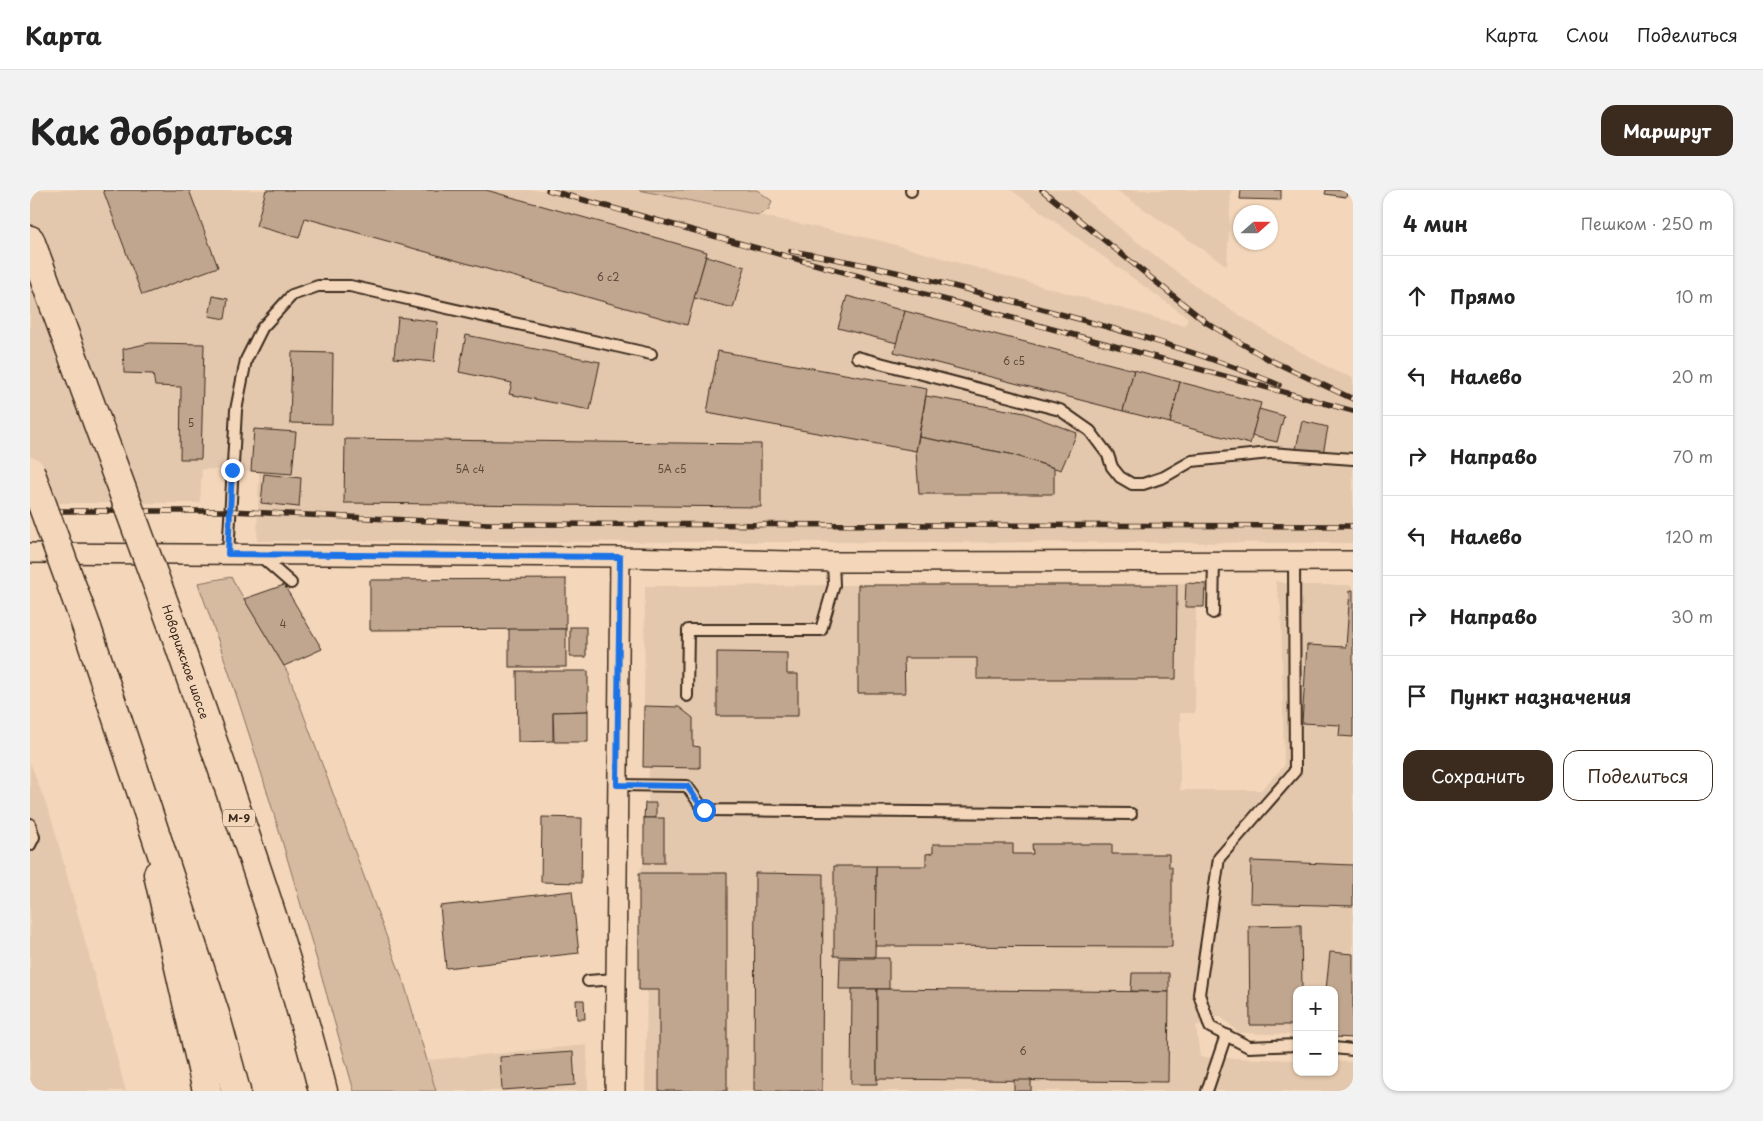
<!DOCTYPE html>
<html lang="ru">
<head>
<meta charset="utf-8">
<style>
  body { margin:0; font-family:"Playpen Sans",sans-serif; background:#f2f2f2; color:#222 }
  .controls { position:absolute; right:15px; bottom:15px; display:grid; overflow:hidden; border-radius:10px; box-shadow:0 1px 4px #0004 }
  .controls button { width:45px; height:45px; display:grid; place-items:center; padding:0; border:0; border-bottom:1px solid #e0e0e0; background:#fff; color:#222; font:25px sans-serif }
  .compass { position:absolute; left:1203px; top:15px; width:45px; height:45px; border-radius:50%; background:#fff; box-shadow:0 1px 4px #0004; rotate:69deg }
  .stop { position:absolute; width:15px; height:15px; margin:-11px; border:4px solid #1a73e8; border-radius:50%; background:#fff }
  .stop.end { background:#1a73e8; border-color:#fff; box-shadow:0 1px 5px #0008 }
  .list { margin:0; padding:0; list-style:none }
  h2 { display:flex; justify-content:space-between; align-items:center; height:65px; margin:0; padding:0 20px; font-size:21px }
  h2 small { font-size:16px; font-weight:400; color:#767676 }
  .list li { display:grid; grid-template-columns:32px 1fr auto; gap:15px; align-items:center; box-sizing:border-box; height:80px; padding:0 20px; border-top:1px solid #e0e0e0 }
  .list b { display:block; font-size:19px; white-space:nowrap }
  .list em { font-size:16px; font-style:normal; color:#767676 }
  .actions { display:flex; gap:10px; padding:15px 20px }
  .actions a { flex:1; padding:11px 0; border:1px solid #3b2a1e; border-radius:15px; text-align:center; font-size:18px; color:#3b2a1e }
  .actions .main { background:#3b2a1e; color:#fff }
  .icon { flex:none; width:28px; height:28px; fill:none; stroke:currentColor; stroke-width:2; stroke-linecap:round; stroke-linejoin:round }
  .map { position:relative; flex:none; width:1323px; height:901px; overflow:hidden; border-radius:15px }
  header { display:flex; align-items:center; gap:30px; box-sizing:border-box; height:70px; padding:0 25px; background:#fff; border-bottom:1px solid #e0e0e0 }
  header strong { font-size:24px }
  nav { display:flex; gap:28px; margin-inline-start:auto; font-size:18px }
  .intro { display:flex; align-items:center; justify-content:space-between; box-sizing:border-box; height:120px; padding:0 30px }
  h1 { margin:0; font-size:35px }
  .button { padding:12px 22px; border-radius:15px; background:#3b2a1e; color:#fff; font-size:18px; font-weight:700 }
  main { display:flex; gap:30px; padding:0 30px }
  aside { flex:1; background:#fff; border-radius:15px; box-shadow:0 1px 4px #0004 }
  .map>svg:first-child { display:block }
  .built { fill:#e4c8ad }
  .green { fill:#d6bba1; stroke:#887260 }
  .building { fill:#c0a68f; stroke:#3b2a1e }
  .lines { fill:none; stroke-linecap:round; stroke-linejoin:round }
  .service-casing { stroke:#3b2a1e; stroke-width:14 }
  .minor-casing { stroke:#3b2a1e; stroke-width:22 }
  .primary-casing { stroke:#3b2a1e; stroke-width:31 }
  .motorway-casing { stroke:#3b2a1e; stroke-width:31 }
  .service { stroke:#f4d7ba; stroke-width:10 }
  .minor { stroke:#f4d7ba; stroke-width:19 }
  .primary { stroke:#f4d7ba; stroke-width:28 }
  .motorway { stroke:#f4d7ba; stroke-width:28 }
  .rail-casing { stroke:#3b2a1e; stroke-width:5.5 }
  .rail { stroke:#f4d7ba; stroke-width:4; stroke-dasharray:11; stroke-linecap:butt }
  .motorway-bridge-casing { stroke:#3b2a1e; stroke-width:31; stroke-linecap:butt }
  .motorway-bridge { stroke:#f4d7ba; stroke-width:28 }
  .route { stroke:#1a73e8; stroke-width:6 }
  .labels { text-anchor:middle; stroke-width:4.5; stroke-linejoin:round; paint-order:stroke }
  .number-label { font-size:10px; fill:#5c493a }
  .shield { fill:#f4d7ba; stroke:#725e4d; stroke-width:1 }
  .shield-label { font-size:11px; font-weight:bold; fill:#3b2a1e }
  .street-label { font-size:12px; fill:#3b2a1e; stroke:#f4d7ba }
</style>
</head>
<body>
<header>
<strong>Карта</strong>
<nav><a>Карта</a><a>Слои</a><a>Поделиться</a></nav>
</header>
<div class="intro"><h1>Как добраться</h1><a class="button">Маршрут</a></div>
<main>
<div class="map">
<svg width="1323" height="901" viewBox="0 0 1323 901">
  <rect width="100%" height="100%" fill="#f4d7ba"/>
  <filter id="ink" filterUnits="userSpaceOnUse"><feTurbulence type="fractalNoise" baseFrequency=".02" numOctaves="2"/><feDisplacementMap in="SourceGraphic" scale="10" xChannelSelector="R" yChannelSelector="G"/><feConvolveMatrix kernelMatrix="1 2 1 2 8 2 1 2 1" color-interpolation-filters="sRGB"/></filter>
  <g filter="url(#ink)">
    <g class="built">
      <polygon points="0,0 609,0 848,50 1155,136 1158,128 981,0 1045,0 1097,44 1176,104 1243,146 1305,181 1323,188 1323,353 227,351 229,282 172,279 170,313 0,313"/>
      <polygon points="1086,0 1201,0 1197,76"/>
      <polygon points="1245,391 1264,395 1323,395 1323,848 1304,847 1304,800 1267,800 1267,845 1209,843 1190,826 1166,836 1170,867 1267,870 1267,882 1304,882 1304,871 1323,872 1323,901 615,901 617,801 609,800 609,683 614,673 615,613 618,612 619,577 670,577 670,557 663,556 663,528 649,517 614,516 615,396 1156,393 1155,416 1166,417 1165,523 1150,523 1150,600 1231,600 1254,576 1251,418"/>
      <polygon points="0,572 22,630 96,901 0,901"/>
      <polygon points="557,855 558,901 406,901 398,870"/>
    </g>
    <g class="green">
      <polygon points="609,0 727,0 742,11 739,19 729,25"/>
      <path d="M201,387l57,96 117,313 31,105h-82c-48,-170 -96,-341 -156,-508z"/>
    </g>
    <g class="building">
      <polygon points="73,0 159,0 188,77 112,105"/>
      <polygon points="236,0 456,0 677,62 657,135 275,28 269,48 226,36"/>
      <polygon points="1211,0 1251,0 1251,10 1210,9"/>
      <polygon points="1296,0 1317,0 1316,7 1295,4"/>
      <polygon points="676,66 715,77 703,118 664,108"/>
      <polygon points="183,106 198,109 195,129 179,126"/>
      <polygon points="817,106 875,121 867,153 808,138"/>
      <polygon points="875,121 1104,180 1093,221 864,162"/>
      <polygon points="368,127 408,132 404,172 364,168"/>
      <polygon points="436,145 570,172 560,220 479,204 482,193 429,182"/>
      <polygon points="120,153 174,154 171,269 150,269 151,197 125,196 123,184 94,183 93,159"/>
      <polygon points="688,161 897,199 886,261 677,223"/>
      <polygon points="262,162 303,163 302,234 260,233"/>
      <polygon points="1104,180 1150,192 1140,233 1093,221"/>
      <polygon points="1150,192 1231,213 1220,254 1140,233"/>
      <polygon points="896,206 995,223 1047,243 1031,280 980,264 889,247"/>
      <polygon points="1229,219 1254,226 1247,252 1222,246"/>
      <polygon points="1272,231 1298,237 1293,264 1266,259"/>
      <polygon points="224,239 266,242 262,284 221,281"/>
      <polygon points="889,247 980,264 1024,278 1024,304 889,304 886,261"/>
      <polygon points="315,249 731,254 731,317 314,313"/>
      <polygon points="234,284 271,288 269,317 231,313"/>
      <polygon points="536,389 536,439 340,440 340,390"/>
      <polygon points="1156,393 1175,394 1174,417 1155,417"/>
      <polygon points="254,395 292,459 254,476 214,409"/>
      <polygon points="828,395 1147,395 1146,489 947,489 947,468 874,468 875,503 828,503"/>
      <polygon points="1320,400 1323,400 1323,547 1309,546 1310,535 1272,533 1277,455 1316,457"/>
      <rect x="540" y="437" width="16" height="30"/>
      <rect x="479" y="439" width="57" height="38"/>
      <polygon points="687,462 757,463 757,484 768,484 768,526 687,526"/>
      <polygon points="487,481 558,481 558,521 523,522 523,551 488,552"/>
      <polygon points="614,516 649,517 663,528 663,556 670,557 670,578 613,577"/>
      <polygon points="558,521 558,552 524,552 523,522"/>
      <polygon points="615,613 626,613 626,628 614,628"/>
      <polygon points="512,627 552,628 551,693 511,692"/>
      <rect x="614" y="628" width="20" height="45"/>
      <polygon points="903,654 983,654 983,664 1003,664 1002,654 1082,654 1082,664 1139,664 1139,677 1142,677 1142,757 845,756 846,676 896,676 896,664 903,663"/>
      <polygon points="1221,671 1323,675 1323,716 1220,713"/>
      <polygon points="804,676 846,676 845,767 804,766"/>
      <polygon points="609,683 697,683 697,901 629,901 629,800 609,800"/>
      <polygon points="725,683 793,684 792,901 724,901"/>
      <polygon points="542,701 549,763 416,778 410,716"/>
      <polygon points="1271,735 1272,800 1267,800 1267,835 1220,835 1219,736"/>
      <polygon points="1300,762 1323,764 1323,848 1304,847 1304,800 1296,800"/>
      <polygon points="810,768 859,768 859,799 809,799"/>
      <polygon points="1102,783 1139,783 1139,802 1101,801"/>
      <polygon points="822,799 847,799 847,894 821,894"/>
      <polygon points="847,799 1139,802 1138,892 847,889"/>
      <polygon points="546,810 554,810 555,829 547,829"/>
      <polygon points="543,862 545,895 472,900 470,867"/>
      <rect x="984" y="890" width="17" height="11"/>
    </g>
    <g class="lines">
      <defs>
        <g id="service">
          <polyline points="881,1 881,0"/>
          <polyline points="827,167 1030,220 1060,241 1078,265 1082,277 1090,287 1102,294 1113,294 1134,287 1162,271 1240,263 1323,269"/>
          <polyline points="198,365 206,220 216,170 232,138 262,105 288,96 320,96 621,164"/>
          <polyline points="229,365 261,393"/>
          <polyline points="1264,370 1265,581 1189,668 1169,804 1180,837 1219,857 1267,855"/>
          <polyline points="1183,423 1184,370"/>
          <polyline points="657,506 658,440 791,440 804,395 803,372"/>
          <polyline points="587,595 657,596 674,620 1101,624"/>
          <polyline points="0,634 4,647 0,655"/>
          <polyline points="558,791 585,789"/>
          <polyline points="1304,858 1323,860"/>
          <polyline points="1177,901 1196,845"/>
        </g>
        <g id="minor">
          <polyline points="0,363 590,367 803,372 1323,371"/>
          <polyline points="585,901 590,367"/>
        </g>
        <polyline id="primary" points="128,684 177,901"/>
        <g id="motorway">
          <polyline points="0,50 49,183"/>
          <polyline points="57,438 185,824 206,901"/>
          <path d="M144,440c53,153 109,304 149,461"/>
        </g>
      </defs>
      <use href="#service" class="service-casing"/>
      <use href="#minor" class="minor-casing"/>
      <use href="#primary" class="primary-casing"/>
      <use href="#motorway" class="motorway-casing"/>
      <use href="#service" class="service"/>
      <use href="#minor" class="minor"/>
      <use href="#primary" class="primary"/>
      <use href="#motorway" class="motorway"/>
      <defs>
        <g id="rail">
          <path d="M518,0c268,75 536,148 805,221"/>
          <polyline points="1012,0 1177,133 1238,169 1323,209"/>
          <path d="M761,61c85,14 163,35 247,57 82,22 163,44 241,77"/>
          <polyline points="0,321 200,321 459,334 1323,336"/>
        </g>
      </defs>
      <use href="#rail" class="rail-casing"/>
      <use href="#rail" class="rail"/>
      <defs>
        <g id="motorway-bridge">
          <polyline points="49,183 144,440"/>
          <polyline points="0,281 57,438"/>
        </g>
      </defs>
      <use href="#motorway-bridge" class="motorway-bridge-casing"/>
      <use href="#motorway-bridge" class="motorway-bridge"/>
    </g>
  </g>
  <g class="lines" filter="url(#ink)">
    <polyline class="route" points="202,280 198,364 590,367 587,595 657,596 674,620"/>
  </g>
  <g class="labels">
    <g class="number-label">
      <text x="578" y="91">6 с2</text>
      <text x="984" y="175">6 с5</text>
      <text x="161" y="237">5</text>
      <text x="440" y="283">5А с4</text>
      <text x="642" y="283">5А с5</text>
      <text x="253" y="438">4</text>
      <text x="993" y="865">6</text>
    </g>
    <rect class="shield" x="193" y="619.5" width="32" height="17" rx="4"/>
    <g class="shield-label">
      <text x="209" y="632">М-9</text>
    </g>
    <g class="street-label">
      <text transform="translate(155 472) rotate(71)" y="4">Новорижское шоссе</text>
    </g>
  </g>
</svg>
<div class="controls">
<button>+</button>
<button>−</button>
</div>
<svg class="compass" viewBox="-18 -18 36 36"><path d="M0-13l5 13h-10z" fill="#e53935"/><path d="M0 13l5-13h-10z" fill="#767676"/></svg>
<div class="stop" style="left:674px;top:620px"></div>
<div class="stop end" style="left:202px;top:280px"></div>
</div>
<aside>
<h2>4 мин<small>Пешком · 250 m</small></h2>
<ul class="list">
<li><svg class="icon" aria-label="ahead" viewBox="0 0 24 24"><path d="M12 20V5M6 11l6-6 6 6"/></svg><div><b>Прямо</b></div><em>10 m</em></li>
<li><svg class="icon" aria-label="left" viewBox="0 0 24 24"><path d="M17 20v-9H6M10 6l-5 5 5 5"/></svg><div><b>Налево</b></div><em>20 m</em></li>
<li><svg class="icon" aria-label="right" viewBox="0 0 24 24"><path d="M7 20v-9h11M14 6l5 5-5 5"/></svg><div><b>Направо</b></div><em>70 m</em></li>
<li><svg class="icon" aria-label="left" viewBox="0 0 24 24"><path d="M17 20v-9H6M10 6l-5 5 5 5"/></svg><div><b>Налево</b></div><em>120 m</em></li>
<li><svg class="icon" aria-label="right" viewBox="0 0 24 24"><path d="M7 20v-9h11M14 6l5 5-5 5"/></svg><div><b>Направо</b></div><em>30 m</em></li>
<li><svg class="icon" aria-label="arrive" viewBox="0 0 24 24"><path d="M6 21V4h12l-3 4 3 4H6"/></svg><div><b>Пункт назначения</b></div></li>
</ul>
<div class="actions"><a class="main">Сохранить</a><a>Поделиться</a></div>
</aside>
</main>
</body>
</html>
